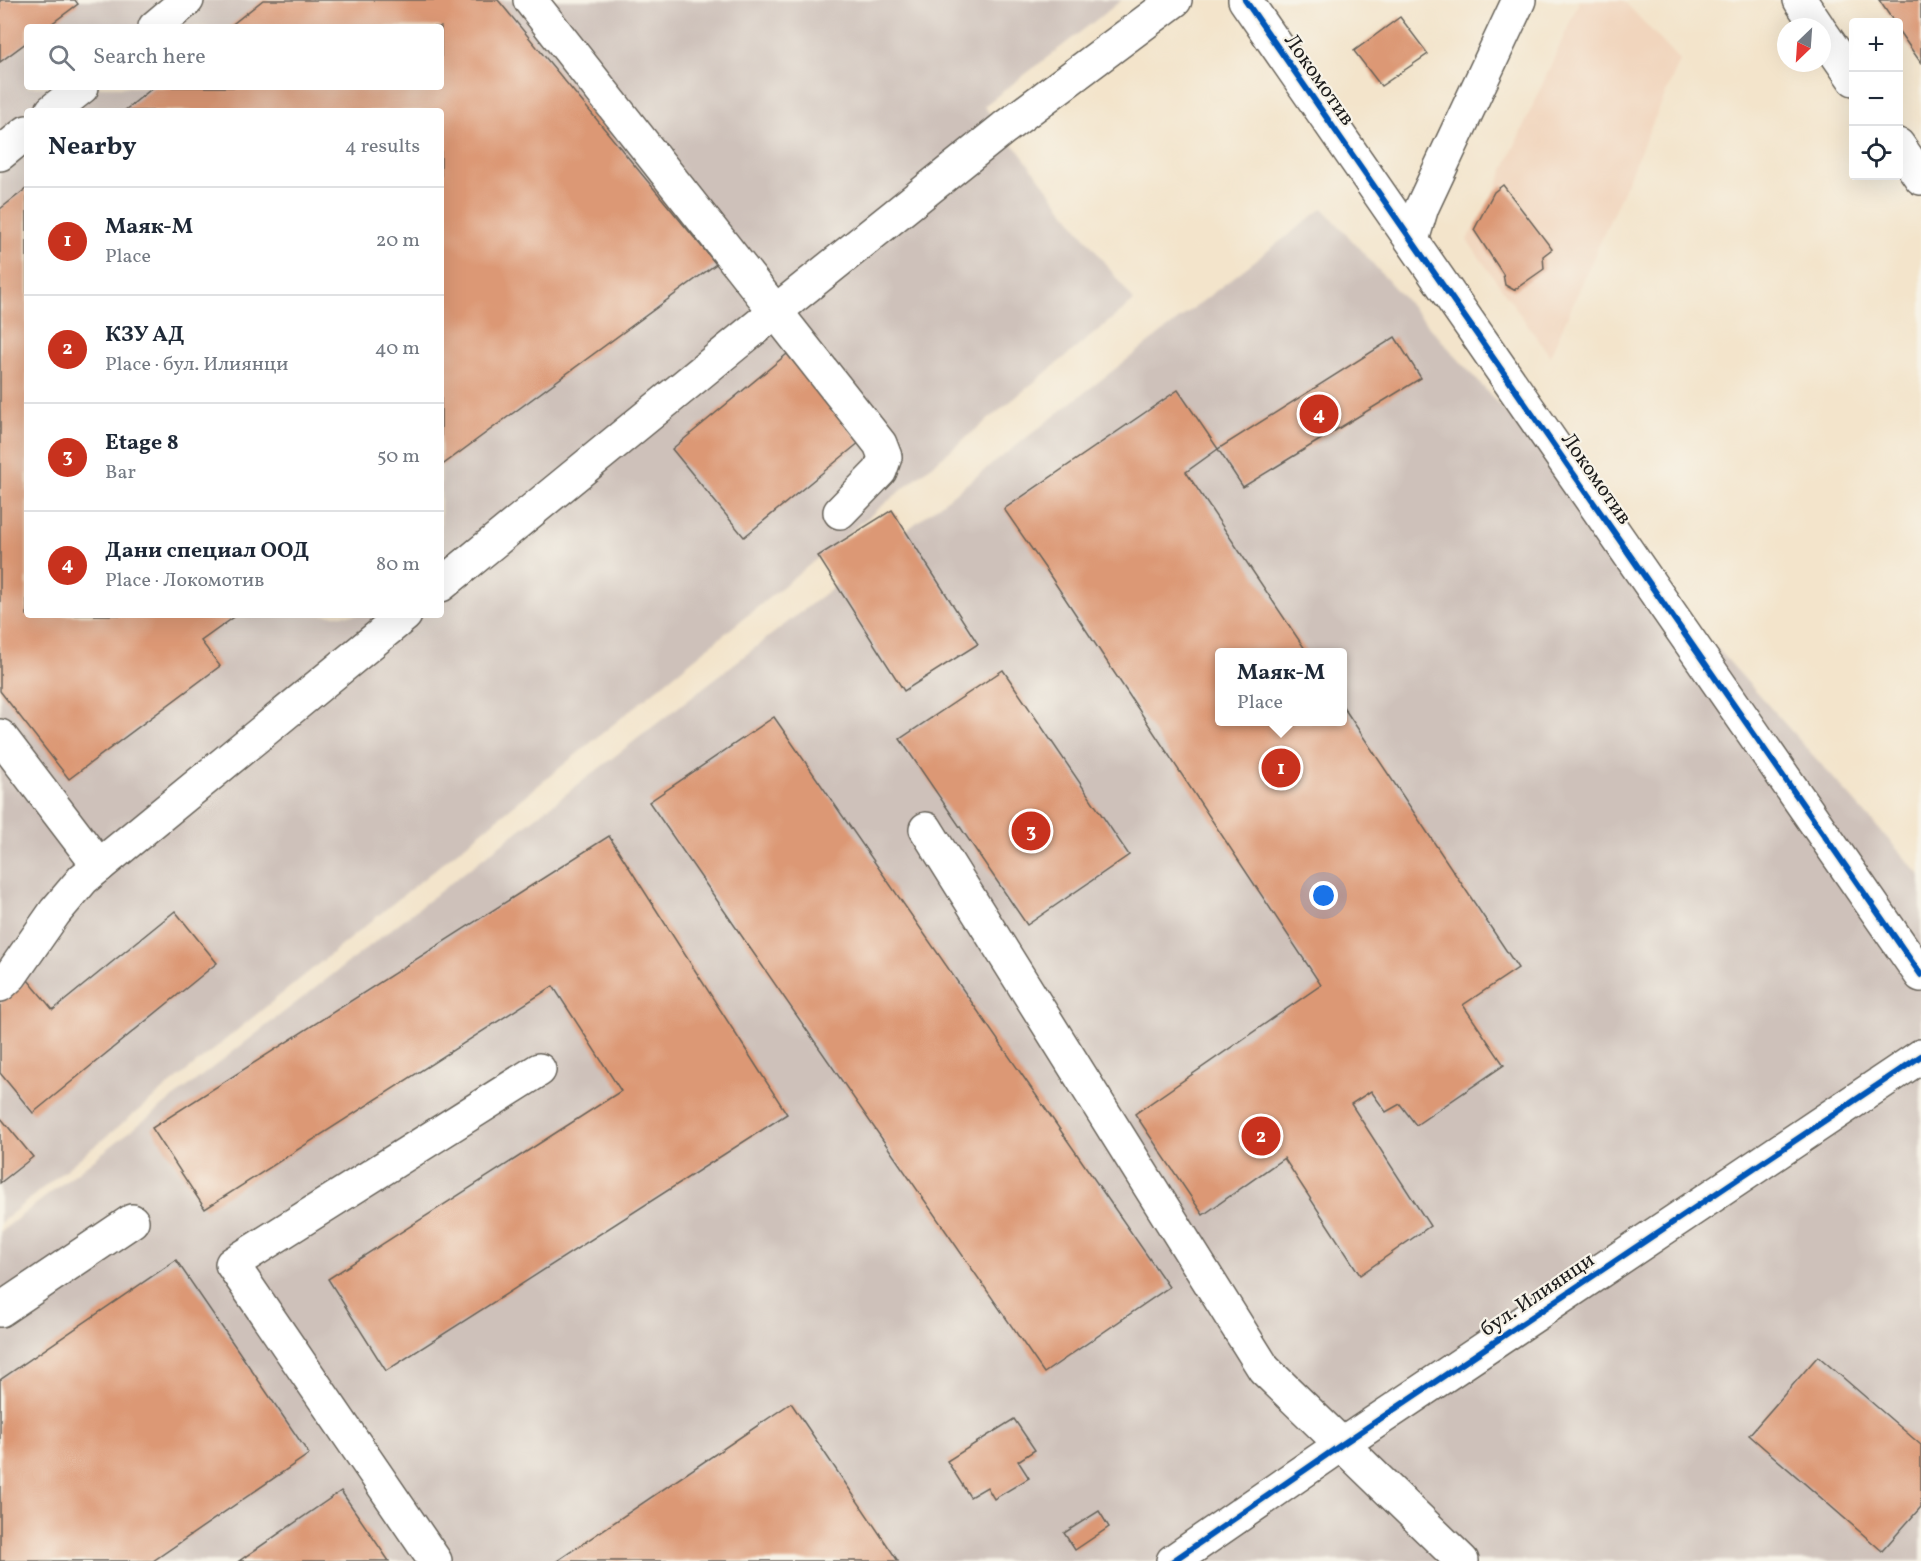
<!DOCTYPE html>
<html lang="en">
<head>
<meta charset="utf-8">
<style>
  body { margin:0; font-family:Vollkorn,serif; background:#f2f2f3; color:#1f2937 }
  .controls { position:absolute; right:18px; top:18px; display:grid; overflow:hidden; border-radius:6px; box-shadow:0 6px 24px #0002 }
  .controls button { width:54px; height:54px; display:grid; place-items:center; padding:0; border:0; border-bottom:2px solid #e0e1e3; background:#fff; color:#1f2937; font:30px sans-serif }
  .compass { position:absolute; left:1777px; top:18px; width:54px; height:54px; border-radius:50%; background:#fff; box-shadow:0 6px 24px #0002; rotate:205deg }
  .you { position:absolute; left:1324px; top:896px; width:21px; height:21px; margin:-15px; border:4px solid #fff; border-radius:50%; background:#1a73e8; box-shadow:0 0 0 9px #1a73e833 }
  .badge { display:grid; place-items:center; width:39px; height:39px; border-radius:50%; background:#c8321e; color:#fff; font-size:20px; font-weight:700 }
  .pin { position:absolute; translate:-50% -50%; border:3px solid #fff; box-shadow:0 2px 6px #0006 }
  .popup { position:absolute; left:1215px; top:648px; width:132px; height:78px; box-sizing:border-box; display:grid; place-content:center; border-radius:6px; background:#fff; filter:drop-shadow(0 2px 4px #0005); font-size:20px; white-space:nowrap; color:#747a83 }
  .popup b { font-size:22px; color:#1f2937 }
  .popup::after { content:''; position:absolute; left:50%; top:100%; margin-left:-12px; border:12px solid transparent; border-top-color:#fff }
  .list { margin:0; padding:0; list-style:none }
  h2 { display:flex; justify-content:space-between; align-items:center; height:78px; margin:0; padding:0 24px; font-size:26px }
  h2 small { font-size:20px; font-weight:400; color:#747a83 }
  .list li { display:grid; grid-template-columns:39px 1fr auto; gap:18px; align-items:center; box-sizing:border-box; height:108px; padding:0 24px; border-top:2px solid #e0e1e3 }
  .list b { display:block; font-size:22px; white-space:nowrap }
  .list p { margin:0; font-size:20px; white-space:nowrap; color:#747a83 }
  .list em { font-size:20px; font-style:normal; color:#747a83 }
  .icon { flex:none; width:33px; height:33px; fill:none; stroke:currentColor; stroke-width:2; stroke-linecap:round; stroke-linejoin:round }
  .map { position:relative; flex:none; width:1921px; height:1561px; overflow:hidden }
  .search { position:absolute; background:#fff; box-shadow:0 6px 24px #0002; left:24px; top:24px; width:420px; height:66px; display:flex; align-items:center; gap:15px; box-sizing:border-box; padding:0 21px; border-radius:6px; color:#747a83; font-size:22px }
  .panel { position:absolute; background:#fff; box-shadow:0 6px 24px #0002; left:24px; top:108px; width:420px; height:510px; border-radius:6px }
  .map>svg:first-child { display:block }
  .built { fill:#f1d5bd }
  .industrial { fill:#cec1ba; fill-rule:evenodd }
  .building { fill:#dc9875 }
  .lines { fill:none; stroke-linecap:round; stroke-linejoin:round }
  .minor-casing { stroke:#676259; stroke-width:36 }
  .minor { stroke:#fff; stroke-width:33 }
  .cycleway-casing { stroke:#f7f3e8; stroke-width:10 }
  .cycleway { stroke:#0057b8; stroke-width:6 }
  .labels { text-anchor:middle; stroke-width:4.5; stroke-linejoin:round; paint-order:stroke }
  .street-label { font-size:21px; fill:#1c1c1c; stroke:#f7f3e8 }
</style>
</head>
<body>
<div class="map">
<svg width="1921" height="1561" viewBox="0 0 1921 1561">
  <rect width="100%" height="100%" fill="#f7f3e8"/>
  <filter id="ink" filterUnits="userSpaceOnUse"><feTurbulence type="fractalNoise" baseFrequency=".0167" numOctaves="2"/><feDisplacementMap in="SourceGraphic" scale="12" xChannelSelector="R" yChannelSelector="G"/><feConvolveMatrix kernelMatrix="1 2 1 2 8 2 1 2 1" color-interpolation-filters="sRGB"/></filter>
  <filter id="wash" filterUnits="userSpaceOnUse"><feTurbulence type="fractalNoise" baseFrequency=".008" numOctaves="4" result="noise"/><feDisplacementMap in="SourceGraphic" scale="24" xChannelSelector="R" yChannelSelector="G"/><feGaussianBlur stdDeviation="1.35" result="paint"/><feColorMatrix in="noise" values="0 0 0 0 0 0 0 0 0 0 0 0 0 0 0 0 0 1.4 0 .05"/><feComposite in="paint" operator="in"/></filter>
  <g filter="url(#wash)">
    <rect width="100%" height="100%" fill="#f3e4cb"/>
    <polygon class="built" points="1580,0 1623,0 1680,61 1550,356 1467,240 1494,192"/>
    <g class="industrial">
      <path d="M0,0h1122l-138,106 150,195 -1134,922zM27,27h414v60h-414zM27,111h414v504h-414z"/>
      <path d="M1323,208l598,668v685h-1921v-329zM1220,652h122v70h-122z"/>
    </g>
    <g id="blocks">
      <g class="building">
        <polygon points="0,0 75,0 78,4 47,27 27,27 27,42 0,62"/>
        <polygon points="263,0 498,0 716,264 441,466 441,111 124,111 154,87 441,87 441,27 229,27"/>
        <polygon points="1879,0 1921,0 1921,63 1898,30 1898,22 1894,22"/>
        <polygon points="1400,17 1428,54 1381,86 1354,51"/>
        <polygon points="1503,185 1552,249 1543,256 1544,269 1514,290 1505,285 1503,274 1474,230 1494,192"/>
        <polygon points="27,188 27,615 237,615 201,641 220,666 69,779 0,691 0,209"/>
        <polygon points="1395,337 1421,378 1243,487 1218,449 1186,472 1307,652 1220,652 1220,722 1342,722 1342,705 1518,968 1463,1005 1504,1065 1416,1125 1400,1104 1386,1112 1371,1091 1351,1104 1430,1226 1360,1275 1284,1158 1203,1215 1135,1114 1321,985 1045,568 1004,509 1178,390 1218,449"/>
        <polygon points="787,354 860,442 744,537 672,449"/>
        <polygon points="892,510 978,644 904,691 818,556"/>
        <polygon points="1003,670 1129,855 1027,925 900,739"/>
        <polygon points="774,717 1169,1287 1044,1373 649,802"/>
        <polygon points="609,836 787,1114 386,1371 328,1279 621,1091 553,986 205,1209 152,1128"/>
        <polygon points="175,911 217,963 33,1113 0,1073 0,1003 28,980 53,1010"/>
        <polygon points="0,1117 33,1157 0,1183"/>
        <polygon points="176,1260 309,1454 153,1561 0,1561 0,1380"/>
        <polygon points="1818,1356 1921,1445 1921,1507 1882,1551 1749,1435"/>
        <polygon points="791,1403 898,1561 557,1561"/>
        <polygon points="1014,1419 1035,1450 1018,1461 1029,1478 994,1499 987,1487 970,1497 947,1461"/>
        <polygon points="341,1491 389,1561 239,1561"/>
        <polygon points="1099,1511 1109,1527 1075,1550 1064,1533"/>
      </g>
    </g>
  </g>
  <g filter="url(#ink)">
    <use href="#blocks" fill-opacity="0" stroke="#676259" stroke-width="1.5"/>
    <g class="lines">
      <defs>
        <g id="minor">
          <polyline points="530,0 880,444 885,457 880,471 840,512"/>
          <polyline points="1245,0 1921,975"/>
          <polyline points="1800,0 1818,27"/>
          <polyline points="155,27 187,0"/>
          <polyline points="1822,33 1854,79"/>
          <polyline points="52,111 82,87"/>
          <polyline points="1898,145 1921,178"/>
          <polyline points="0,154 27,132"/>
          <polyline points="1412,240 1422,207 1519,0"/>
          <polyline points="441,585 776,311 1004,128 1175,0"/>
          <polyline points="0,736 99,866"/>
          <polyline points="926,829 1264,1369 1462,1561"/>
          <polyline points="0,985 11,975 55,912 83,879 405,615"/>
          <polyline points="0,1310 132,1221"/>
          <polyline points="435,1561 232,1264 539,1070"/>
          <polyline points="1173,1561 1341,1445 1921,1056"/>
        </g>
      </defs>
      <use href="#minor" class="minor-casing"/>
      <use href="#minor" class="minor"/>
      <defs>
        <g id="cycleway">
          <polyline points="1245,0 1921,975"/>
          <polyline points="1173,1561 1341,1445 1921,1056"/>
        </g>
      </defs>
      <use href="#cycleway" class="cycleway-casing"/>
      <use href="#cycleway" class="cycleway"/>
    </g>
  </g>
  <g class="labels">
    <g class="street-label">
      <text transform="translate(1320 79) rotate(55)" y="7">Локомотив</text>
      <text transform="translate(1597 478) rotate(55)" y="7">Локомотив</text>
      <text transform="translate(1537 1294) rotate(-34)" y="7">бул. Илиянци</text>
    </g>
  </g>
</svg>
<div class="controls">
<button>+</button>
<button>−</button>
<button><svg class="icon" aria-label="locate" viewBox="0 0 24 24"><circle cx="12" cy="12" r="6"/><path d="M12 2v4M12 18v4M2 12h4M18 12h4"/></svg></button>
</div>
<svg class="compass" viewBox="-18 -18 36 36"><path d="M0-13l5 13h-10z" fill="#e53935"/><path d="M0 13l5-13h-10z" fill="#747a83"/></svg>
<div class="you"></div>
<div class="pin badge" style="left:1281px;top:768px">1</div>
<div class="popup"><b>Маяк-М</b>Place</div>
<div class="pin badge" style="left:1261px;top:1136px">2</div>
<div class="pin badge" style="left:1031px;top:831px">3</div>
<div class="pin badge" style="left:1319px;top:414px">4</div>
<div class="search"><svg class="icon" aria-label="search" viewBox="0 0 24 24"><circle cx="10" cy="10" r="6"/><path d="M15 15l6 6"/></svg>Search here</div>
<section class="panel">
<h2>Nearby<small>4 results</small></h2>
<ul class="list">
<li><span class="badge">1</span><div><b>Маяк-М</b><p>Place</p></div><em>20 m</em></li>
<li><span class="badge">2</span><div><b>КЗУ АД</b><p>Place · бул. Илиянци</p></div><em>40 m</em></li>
<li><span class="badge">3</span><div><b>Etage 8</b><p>Bar</p></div><em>50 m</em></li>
<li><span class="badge">4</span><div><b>Дани специал ООД</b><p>Place · Локомотив</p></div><em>80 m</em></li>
</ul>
</section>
</div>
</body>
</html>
